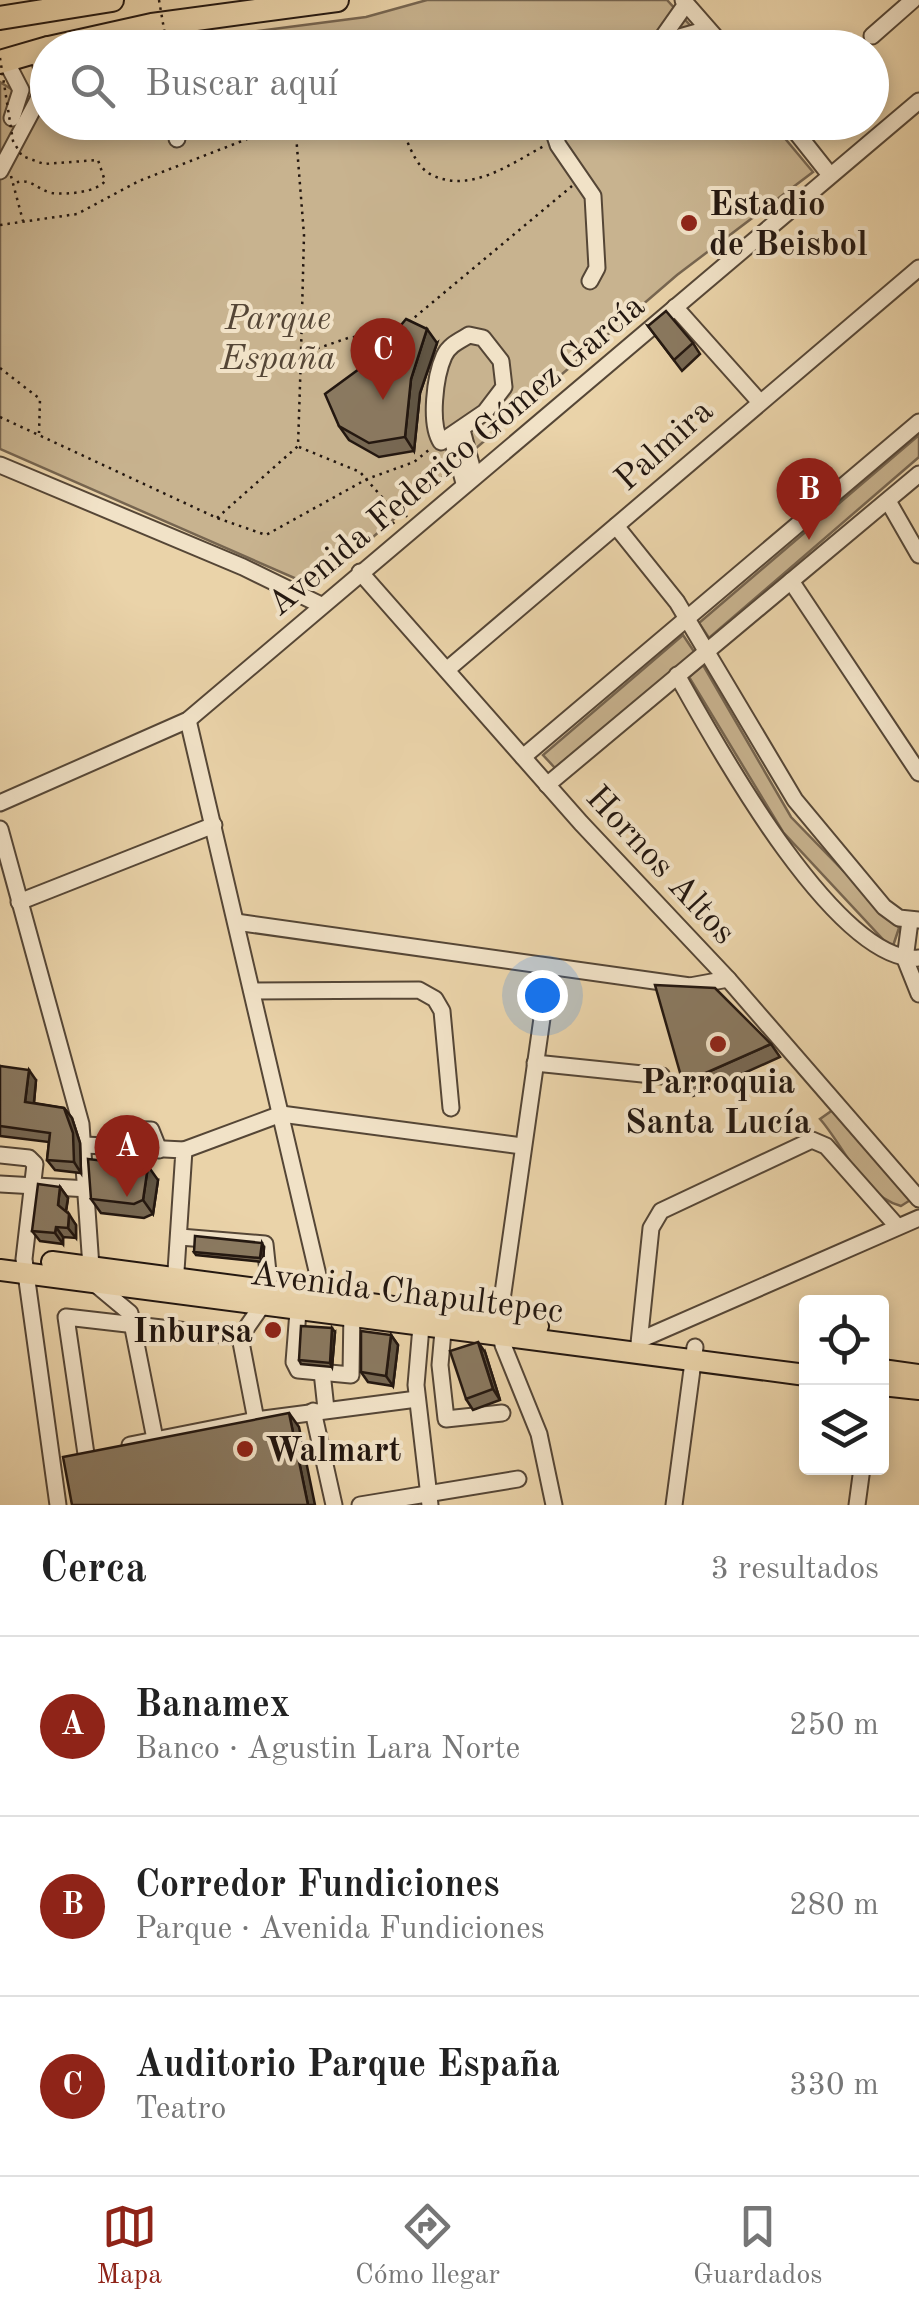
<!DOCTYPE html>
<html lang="es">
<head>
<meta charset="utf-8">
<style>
  body { margin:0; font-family:"Old Standard TT",serif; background:#f2f2f2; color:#222 }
  .controls { position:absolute; right:30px; bottom:30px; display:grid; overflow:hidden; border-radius:10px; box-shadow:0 5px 15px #0003 }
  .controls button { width:90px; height:90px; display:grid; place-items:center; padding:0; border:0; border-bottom:2px solid #e0e0e0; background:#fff; color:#222; font:50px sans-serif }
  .you { position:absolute; left:542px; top:995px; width:35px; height:35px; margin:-25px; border:8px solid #fff; border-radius:50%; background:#1a73e8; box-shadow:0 0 0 15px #1a73e833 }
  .badge { display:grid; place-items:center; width:65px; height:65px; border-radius:50%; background:#8f2418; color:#fff; font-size:32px; font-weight:700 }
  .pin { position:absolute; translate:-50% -82px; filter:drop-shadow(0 2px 5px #0008) }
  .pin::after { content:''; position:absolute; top:52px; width:35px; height:30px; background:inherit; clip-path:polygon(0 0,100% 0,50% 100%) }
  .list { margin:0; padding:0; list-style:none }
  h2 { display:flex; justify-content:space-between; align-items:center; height:130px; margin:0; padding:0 40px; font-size:42px }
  h2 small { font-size:32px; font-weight:400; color:#767676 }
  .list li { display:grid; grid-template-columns:65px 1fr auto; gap:30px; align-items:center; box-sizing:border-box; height:180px; padding:0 40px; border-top:2px solid #e0e0e0 }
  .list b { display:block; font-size:38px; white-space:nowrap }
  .list p { margin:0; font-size:32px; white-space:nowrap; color:#767676 }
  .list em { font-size:32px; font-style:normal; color:#767676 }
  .icon { flex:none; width:55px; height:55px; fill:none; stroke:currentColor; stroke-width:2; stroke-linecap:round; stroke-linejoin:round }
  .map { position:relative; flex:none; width:919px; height:1505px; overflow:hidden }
  .search { position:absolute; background:#fff; box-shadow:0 5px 15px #0003; left:30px; right:30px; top:30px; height:110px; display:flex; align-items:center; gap:25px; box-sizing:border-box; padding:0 35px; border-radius:55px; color:#767676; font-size:38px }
  .sheet { height:670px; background:#fff }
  nav { display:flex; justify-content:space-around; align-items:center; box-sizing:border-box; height:140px; border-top:2px solid #e0e0e0; background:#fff; font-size:28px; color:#767676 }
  nav a { display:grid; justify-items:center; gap:5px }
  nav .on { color:#8f2418 }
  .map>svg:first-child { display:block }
  .green { fill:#c8b38f; stroke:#766550; stroke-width:2.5 }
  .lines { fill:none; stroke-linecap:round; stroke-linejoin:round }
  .minor-casing { stroke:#554636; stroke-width:19 }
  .major-casing { stroke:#231710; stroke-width:24 }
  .highway-casing { stroke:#231710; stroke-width:26 }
  .path { stroke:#231710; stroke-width:2.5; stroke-dasharray:2.5 5; stroke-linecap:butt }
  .minor { stroke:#f1e2c7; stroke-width:15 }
  .major { stroke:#ead3a9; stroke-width:20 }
  .highway { stroke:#ead3a9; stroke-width:22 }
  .path-bridge { stroke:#231710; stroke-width:2.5; stroke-dasharray:2.5 5; stroke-linecap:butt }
  .wall { fill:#776853; stroke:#231710; stroke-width:2.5 }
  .shaded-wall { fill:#615543; stroke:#231710; stroke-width:2.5 }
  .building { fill:#8a7960; stroke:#231710; stroke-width:2.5 }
  .poi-dot { fill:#8f2418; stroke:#f1e2c7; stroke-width:4 }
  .labels { text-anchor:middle; stroke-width:8; stroke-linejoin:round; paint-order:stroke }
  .poi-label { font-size:35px; font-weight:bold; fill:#231710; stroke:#f1e2c7; text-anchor:start }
  .park-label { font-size:35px; font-style:italic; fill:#554636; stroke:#f1e2c7 }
  .street-label { font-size:35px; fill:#231710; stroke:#f1e2c7 }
</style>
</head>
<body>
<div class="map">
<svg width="919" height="1505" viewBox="0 0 919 1505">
  <rect width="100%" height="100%" fill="#ead3a9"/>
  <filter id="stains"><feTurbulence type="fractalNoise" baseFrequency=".002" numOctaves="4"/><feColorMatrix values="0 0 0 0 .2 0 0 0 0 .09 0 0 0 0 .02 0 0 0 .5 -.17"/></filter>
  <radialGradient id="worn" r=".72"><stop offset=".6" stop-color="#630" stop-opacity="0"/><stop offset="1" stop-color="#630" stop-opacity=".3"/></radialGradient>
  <g class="green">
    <polygon points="427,0 667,0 710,47 161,48 165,43 366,17"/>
    <polygon points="0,82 40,107 47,105 48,122 772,123 813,172 677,275 315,587 0,449"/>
    <polygon points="919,435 919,457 709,638 699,623"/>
    <polygon points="683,635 695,653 555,768 543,755"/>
    <polygon points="703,665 791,817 899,928 892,949 783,832 689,677"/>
    <path d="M837,1107l75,92 -11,7c-38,-10 -57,-60 -81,-87z"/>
  </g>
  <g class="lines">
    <defs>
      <g id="minor">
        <polyline points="683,0 725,48"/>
        <polyline points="872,36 913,0"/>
        <polyline points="662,42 708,29"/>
        <polyline points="134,48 152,25"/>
        <polyline points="655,48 686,4"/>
        <polyline points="6,61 21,90 12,118"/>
        <polyline points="565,122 555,136 558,145 593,196 597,268 590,281"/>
        <polyline points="788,122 830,175"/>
        <polyline points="177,139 178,122"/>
        <polyline points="0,171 41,94 44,77 37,51"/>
        <polyline points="675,307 758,400"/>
        <path d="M469,335l14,3 18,23 3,26 -19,25 -44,30c-12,-18 -6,-66 3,-86 5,-11 15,-15 25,-21z"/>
        <polyline points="462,430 474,475"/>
        <polyline points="452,439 464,483"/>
        <polyline points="0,465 243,567 321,605"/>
        <polyline points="888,501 919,555"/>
        <polyline points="616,526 677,602 795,800 884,907 899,918 919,920"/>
        <polyline points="360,572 581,823 728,979 919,1199"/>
        <polyline points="791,581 919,773"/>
        <polyline points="449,668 919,268"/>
        <path d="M677,675c37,66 160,291 242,283"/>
        <polyline points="188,720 325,1305"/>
        <polyline points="523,757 919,422"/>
        <polyline points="547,785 919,474"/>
        <polyline points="0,803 188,720 919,101"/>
        <polyline points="0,829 81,1124 91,1267"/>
        <polyline points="19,902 214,825"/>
        <polyline points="910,921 905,959 919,994"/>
        <polyline points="236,922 690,986 728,979"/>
        <polyline points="549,969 499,1321 503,1345 539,1434 554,1505"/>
        <polyline points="252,991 419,990 435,999 442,1011 451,1108"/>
        <polyline points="535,1063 662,1076"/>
        <polyline points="85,1145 184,1150 175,1286"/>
        <polyline points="108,1147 118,1129 151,1130 159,1150"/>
        <polyline points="184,1150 281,1114 522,1146"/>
        <polyline points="0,1155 29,1158 35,1164 24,1259 58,1505"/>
        <polyline points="0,1184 89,1189"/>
        <polyline points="180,1237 265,1244 270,1291"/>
        <polyline points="94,1283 130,1313 155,1439"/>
        <polyline points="299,1299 294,1362 298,1370 351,1375 352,1309"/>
        <polyline points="422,1315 416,1385 430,1505"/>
        <polyline points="444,1320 440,1365 446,1419 502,1413"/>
        <polyline points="640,1340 919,1218"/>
        <polyline points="638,1353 651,1228 661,1211 812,1140 826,1146 896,1225"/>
        <polyline points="322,1372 326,1409"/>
        <polyline points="313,1411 334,1505"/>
        <polyline points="256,1420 240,1337 261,1307"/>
        <polyline points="130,1445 256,1420 417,1399"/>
        <polyline points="86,1454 66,1317 240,1337"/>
        <polyline points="360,1505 518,1479"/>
        <polyline points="674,1505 695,1347"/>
        <polyline points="857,1505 862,1468"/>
      </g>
      <g id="major">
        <polyline points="52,1262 538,1326"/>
        <polyline points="0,1270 806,1375"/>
        <polyline points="882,1370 919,1375"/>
        <polyline points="882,1385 919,1389"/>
      </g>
      <g id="highway">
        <polyline points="0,18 112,0"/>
        <polyline points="49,48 152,25 337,0"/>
        <polyline points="0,62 48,48"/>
      </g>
    </defs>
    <use href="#minor" class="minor-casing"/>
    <use href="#major" class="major-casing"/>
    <use href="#highway" class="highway-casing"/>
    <g class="path">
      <polyline points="295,122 304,235 301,352"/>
      <path d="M399,122c8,16 15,45 33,53 39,19 80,-12 112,-29"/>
      <polyline points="11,176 23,221"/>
      <polyline points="0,225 77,214 139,181 291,122"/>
      <polyline points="409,322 572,186"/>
      <polyline points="0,368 40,399 39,433"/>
      <polyline points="0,417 217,518 266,535 367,479 414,462 430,449"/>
      <polyline points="299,447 360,472 388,504 393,500 407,517"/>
      <polyline points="386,505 382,509 395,525"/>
      <polyline points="217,518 298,446 301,354 348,338 399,330"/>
    </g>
    <use href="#minor" class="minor"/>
    <use href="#major" class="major"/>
    <use href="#highway" class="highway"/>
    <g class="path-bridge">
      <polyline points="159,0 165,35"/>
      <path d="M0,58l13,83 9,15 22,8 54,-4 7,21c-8,11 -38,14 -53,12 -15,-3 -21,-16 -37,-10"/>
    </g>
  </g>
  <g class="wall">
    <polygon points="648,326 693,343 700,354 682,371"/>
    <polygon points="437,343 420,393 414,451 379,457 349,440 339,426"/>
    <polygon points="771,1044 780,1057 693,1096 683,1083"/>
    <polygon points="0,1066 36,1080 34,1103 64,1108 72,1118 80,1143 81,1173 55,1170 47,1160 49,1142 0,1136"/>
    <polygon points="158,1180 153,1214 144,1218 101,1213 91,1199"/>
    <polygon points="60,1187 68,1198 66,1212 76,1225 76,1238 63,1237 63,1244 40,1241 32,1231"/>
    <polygon points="264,1247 263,1262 196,1255 194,1252"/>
    <polygon points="335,1332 332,1367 301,1364 299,1360"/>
    <polygon points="391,1335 398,1345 393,1386 368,1382 361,1372"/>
    <polygon points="485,1352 500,1400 473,1410 466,1399"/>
  </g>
  <g class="shaded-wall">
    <polygon points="427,329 437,343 420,393 414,451 405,437 411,379"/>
    <polygon points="29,1070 36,1080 33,1112 25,1102"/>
    <polygon points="64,1108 72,1118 80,1143 81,1173 74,1162"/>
    <polygon points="148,1166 158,1180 153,1214 143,1200"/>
    <polygon points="60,1187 68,1198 65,1216 58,1205"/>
    <polygon points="69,1214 76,1225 76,1238 68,1228"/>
    <polygon points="56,1227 63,1237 63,1244 55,1233"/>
    <polygon points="262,1243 264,1247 263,1262 260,1258"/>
    <polygon points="332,1328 335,1332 332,1367 330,1363"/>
    <polygon points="391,1335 398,1345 393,1386 386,1376"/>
    <polygon points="478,1342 485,1352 500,1400 493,1389"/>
    <polygon points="289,1413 299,1427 315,1505 308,1505"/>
  </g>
  <g class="building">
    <polygon points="666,311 693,343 674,360 648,326"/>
    <polygon points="406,319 427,329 411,379 405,437 369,443 339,426 325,394 374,358"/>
    <polygon points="655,985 715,988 771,1044 683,1083"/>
    <polygon points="0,1066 29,1070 25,1102 64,1108 73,1133 74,1162 47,1160 50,1133 0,1126"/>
    <polygon points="88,1159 148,1166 143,1200 134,1204 91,1199"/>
    <polygon points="38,1184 60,1187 58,1205 69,1214 68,1228 56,1227 55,1233 32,1231"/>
    <polygon points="195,1236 262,1243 260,1258 194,1252"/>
    <polygon points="301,1326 332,1328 330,1363 299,1360"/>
    <polygon points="361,1331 391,1335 386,1376 361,1372"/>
    <polygon points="478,1342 493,1389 466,1399 450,1351"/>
    <polygon points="289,1413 308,1505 72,1505 63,1457"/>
  </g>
  <g class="poi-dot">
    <circle cx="689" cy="223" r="10"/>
    <circle cx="718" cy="1044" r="10"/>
    <circle cx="273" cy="1330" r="10"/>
    <circle cx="245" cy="1449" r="10"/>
  </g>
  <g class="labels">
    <g class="poi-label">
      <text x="709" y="215">Estadio<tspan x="709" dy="40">de Beisbol</tspan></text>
      <text x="718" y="1093" text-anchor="middle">Parroquia<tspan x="718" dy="40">Santa Lucía</tspan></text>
      <text x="253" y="1342" text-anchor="end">Inbursa</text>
      <text x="265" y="1461">Walmart</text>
    </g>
    <g class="park-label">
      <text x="278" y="329">Parque<tspan x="278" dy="40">España</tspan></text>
    </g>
    <g class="street-label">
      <text transform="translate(663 444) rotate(-42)" y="12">Palmira</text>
      <text transform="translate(455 454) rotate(-40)" y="12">Avenida Federico Gómez García</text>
      <text transform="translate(662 864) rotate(47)" y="12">Hornos Altos</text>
      <text transform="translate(407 1291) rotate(7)" y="12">Avenida Chapultepec</text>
    </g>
  </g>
  <rect width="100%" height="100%" filter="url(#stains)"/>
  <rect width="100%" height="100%" fill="url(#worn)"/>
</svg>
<div class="controls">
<button><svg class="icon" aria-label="locate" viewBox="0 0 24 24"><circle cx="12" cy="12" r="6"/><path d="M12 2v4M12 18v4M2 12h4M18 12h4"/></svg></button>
<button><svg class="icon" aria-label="layers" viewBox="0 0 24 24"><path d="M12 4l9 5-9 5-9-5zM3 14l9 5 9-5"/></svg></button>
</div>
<div class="you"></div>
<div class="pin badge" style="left:127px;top:1197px">A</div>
<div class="pin badge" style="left:809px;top:540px">B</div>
<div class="pin badge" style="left:383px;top:400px">C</div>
<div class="search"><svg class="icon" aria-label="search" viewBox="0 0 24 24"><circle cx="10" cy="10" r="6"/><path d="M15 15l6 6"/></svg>Buscar aquí</div>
</div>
<section class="sheet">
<h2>Cerca<small>3 resultados</small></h2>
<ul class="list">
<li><span class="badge">A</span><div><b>Banamex</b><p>Banco · Agustin Lara Norte</p></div><em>250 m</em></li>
<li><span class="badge">B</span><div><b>Corredor Fundiciones</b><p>Parque · Avenida Fundiciones</p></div><em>280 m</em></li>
<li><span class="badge">C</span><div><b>Auditorio Parque España</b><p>Teatro</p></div><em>330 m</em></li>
</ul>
</section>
<nav>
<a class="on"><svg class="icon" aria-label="map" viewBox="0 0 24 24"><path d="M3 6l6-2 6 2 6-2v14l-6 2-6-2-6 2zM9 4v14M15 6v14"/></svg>Mapa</a>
<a><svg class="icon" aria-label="directions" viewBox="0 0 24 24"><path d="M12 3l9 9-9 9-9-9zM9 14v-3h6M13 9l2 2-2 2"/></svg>Cómo llegar</a>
<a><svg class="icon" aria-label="saved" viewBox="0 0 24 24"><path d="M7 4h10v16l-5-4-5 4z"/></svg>Guardados</a>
</nav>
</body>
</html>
